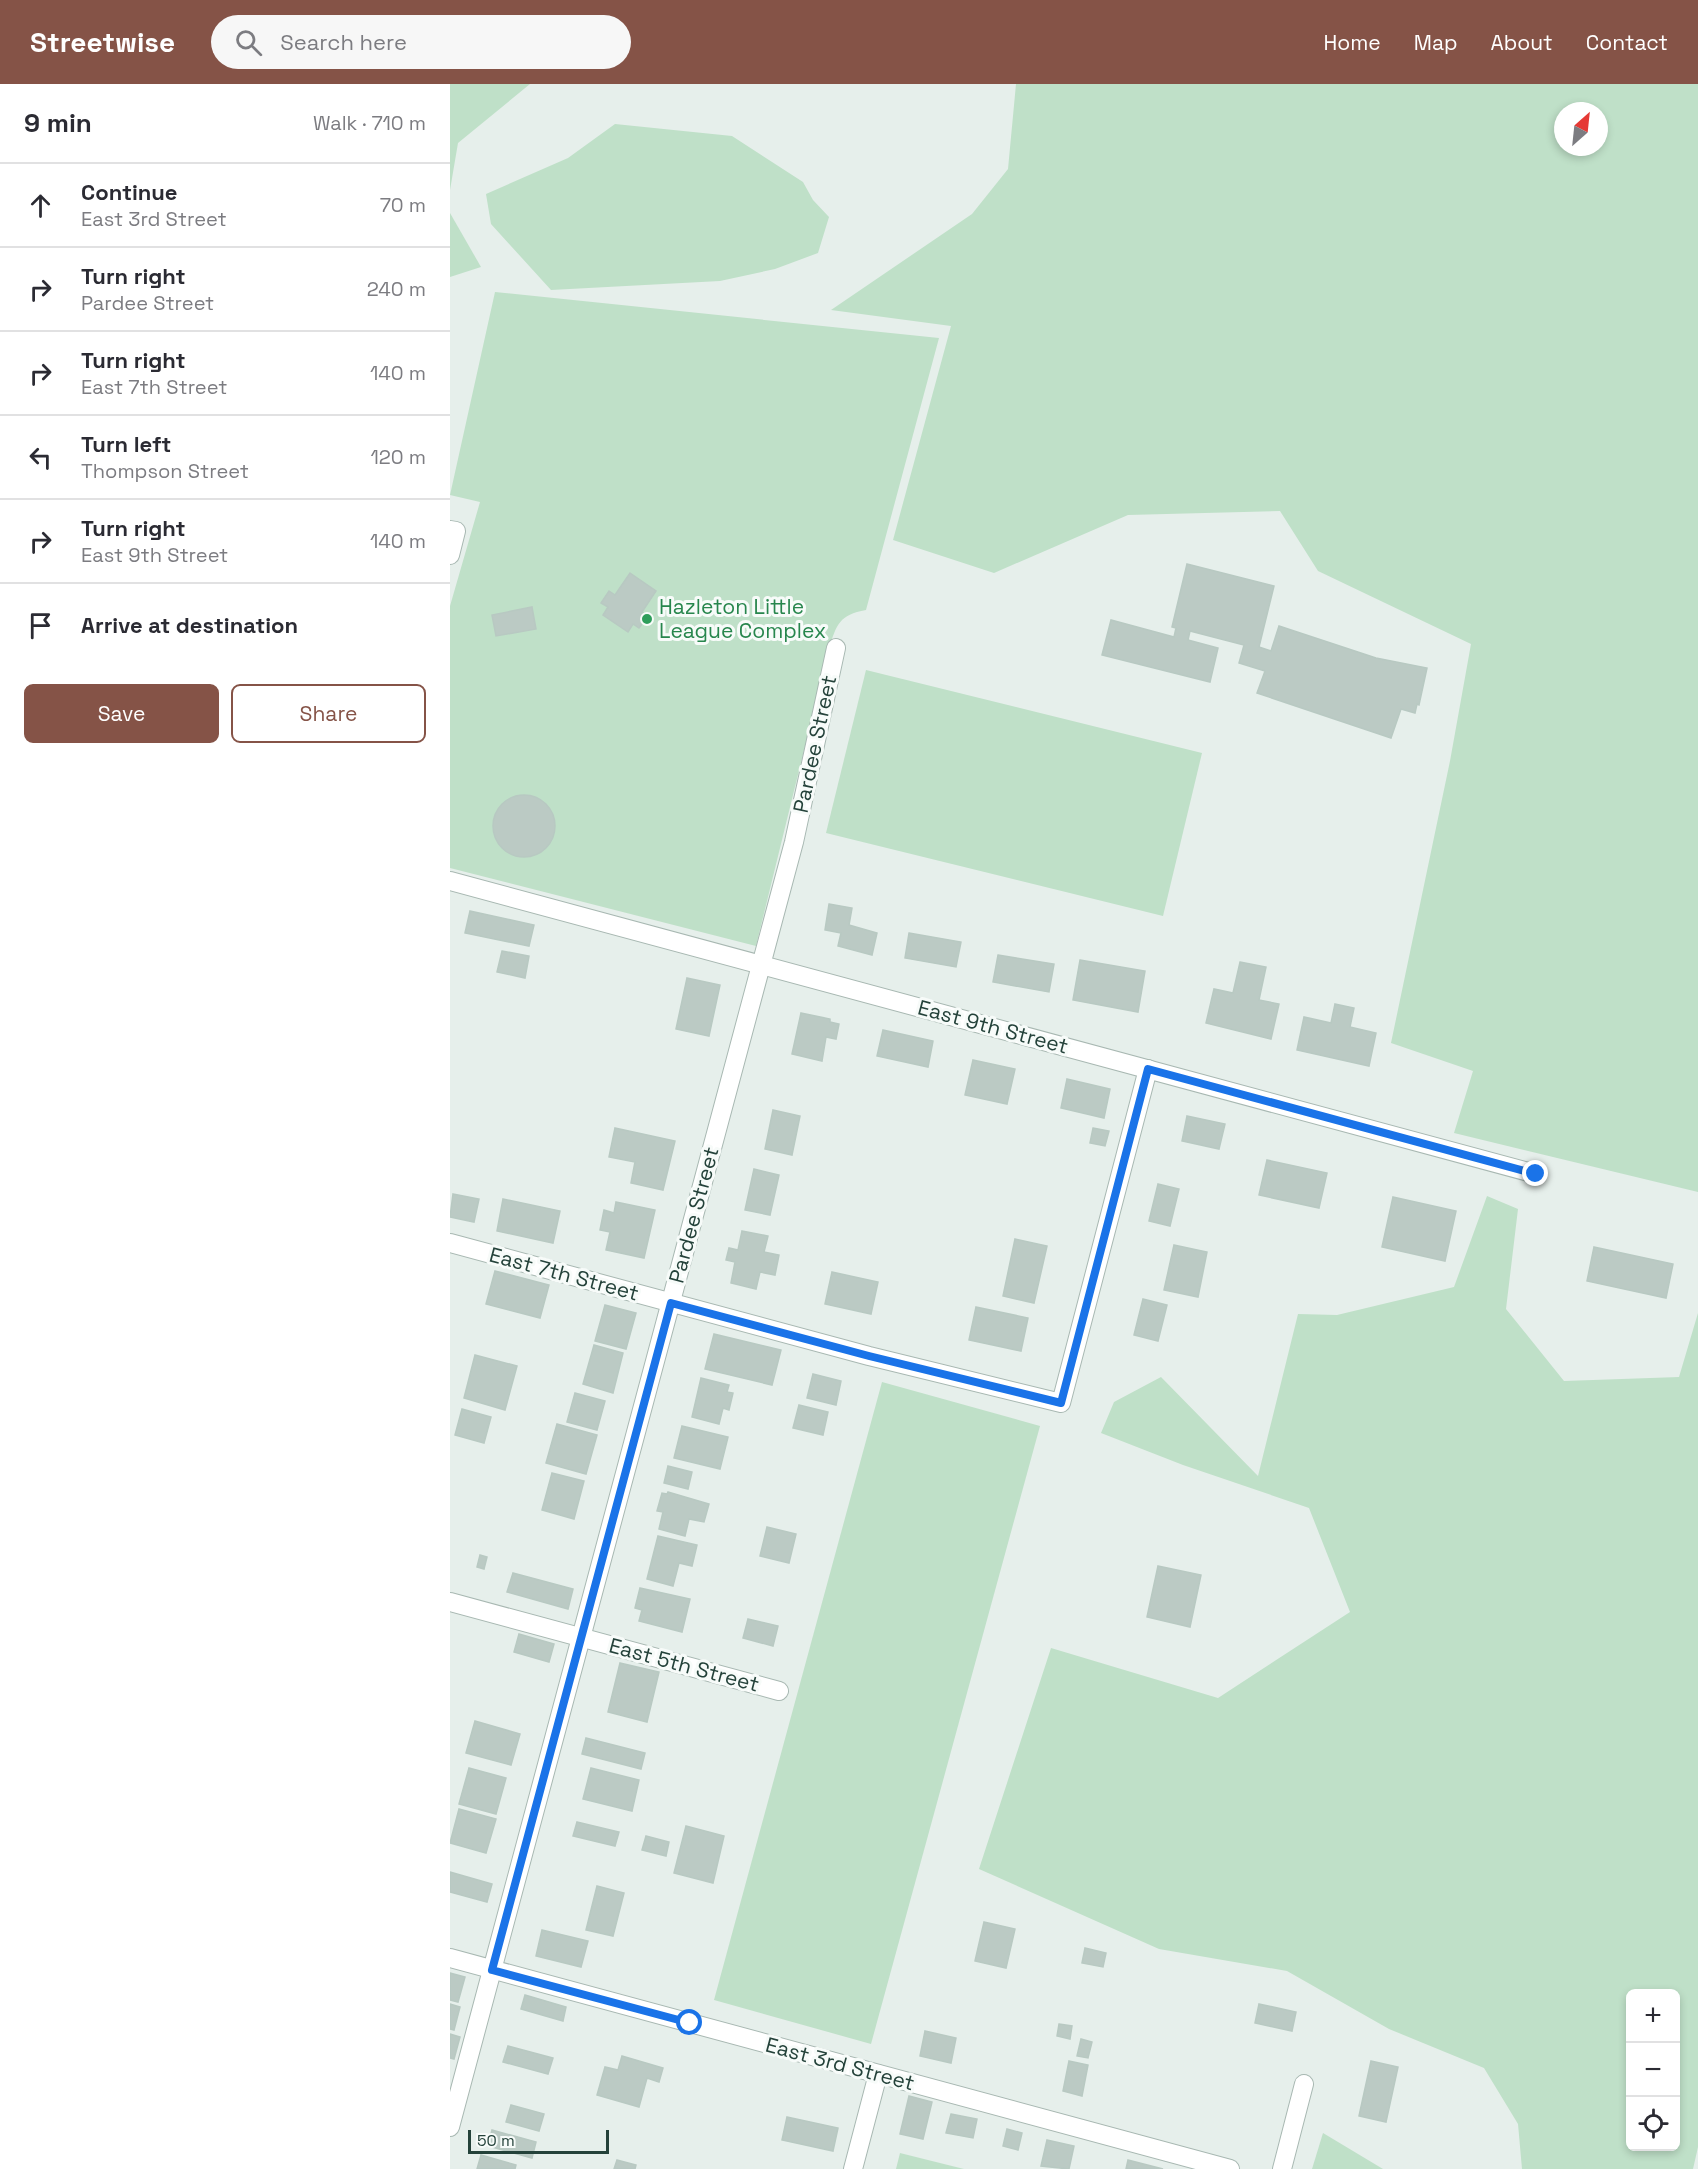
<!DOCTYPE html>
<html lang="en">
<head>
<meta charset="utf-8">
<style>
  body { margin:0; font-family:"Space Grotesk",sans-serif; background:#f7f7f7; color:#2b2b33 }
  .controls { position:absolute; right:18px; bottom:18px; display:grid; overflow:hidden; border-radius:9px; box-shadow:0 3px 9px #0003 }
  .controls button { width:54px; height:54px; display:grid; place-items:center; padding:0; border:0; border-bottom:2px solid #e1e1e2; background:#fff; color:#2b2b33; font:30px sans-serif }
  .compass { position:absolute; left:1104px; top:18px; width:54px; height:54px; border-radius:50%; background:#fff; box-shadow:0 3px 9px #0003; rotate:27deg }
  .scale { position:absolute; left:18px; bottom:15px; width:141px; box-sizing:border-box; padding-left:6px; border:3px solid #24423a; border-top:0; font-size:16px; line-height:21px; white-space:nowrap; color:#24423a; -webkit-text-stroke:4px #f7fbf9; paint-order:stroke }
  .stop { position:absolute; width:18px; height:18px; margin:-14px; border:4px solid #1a73e8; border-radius:50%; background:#fff }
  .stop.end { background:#1a73e8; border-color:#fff; box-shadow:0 2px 6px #0008 }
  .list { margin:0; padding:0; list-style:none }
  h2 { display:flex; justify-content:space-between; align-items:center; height:78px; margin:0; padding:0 24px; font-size:26px }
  h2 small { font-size:20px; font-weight:400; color:#7c7c81 }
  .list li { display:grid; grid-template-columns:39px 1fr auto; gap:18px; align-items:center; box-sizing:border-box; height:84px; padding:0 24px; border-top:2px solid #e1e1e2 }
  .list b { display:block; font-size:22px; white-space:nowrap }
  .list p { margin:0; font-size:20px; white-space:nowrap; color:#7c7c81 }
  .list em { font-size:20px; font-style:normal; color:#7c7c81 }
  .actions { display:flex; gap:12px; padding:18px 24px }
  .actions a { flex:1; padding:14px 0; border:2px solid #855347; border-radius:9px; text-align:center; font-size:21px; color:#855347 }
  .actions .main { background:#855347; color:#fff }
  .icon { flex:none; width:33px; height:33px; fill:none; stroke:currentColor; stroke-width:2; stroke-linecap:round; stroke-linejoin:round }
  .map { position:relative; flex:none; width:1248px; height:2085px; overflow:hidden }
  header { display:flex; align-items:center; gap:36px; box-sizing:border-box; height:84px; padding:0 30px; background:#855347; color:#fff }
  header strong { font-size:28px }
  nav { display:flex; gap:33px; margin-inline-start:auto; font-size:21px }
  .search { width:420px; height:54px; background:#f7f7f7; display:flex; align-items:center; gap:15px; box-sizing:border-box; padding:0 21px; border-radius:33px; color:#7c7c81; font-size:22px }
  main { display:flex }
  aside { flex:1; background:#fff }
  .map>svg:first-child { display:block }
  .green { fill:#bfe0c8; fill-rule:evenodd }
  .building { fill:#bbcac4; stroke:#b8c9c2; stroke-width:1.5 }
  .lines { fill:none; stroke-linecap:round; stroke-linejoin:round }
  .minor-casing { stroke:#a8b8b2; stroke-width:20 }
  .minor { stroke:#fff; stroke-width:18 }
  .route { stroke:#1a73e8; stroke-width:8 }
  .leisure-dot { fill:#2e9e5b; stroke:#f7fbf9; stroke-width:2 }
  .labels { text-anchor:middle; stroke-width:6; stroke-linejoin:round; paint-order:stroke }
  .leisure-label { font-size:21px; fill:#27864d; stroke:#f7fbf9; text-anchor:start }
  .street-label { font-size:21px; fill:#24423a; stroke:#f7fbf9 }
</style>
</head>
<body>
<header>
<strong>Streetwise</strong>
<div class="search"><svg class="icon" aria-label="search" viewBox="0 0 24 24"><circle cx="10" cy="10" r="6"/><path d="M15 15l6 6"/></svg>Search here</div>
<nav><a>Home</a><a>Map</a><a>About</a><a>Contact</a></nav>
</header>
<main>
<aside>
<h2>9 min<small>Walk · 710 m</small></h2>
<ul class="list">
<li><svg class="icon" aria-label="ahead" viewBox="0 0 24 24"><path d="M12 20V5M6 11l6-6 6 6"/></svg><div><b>Continue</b><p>East 3rd Street</p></div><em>70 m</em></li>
<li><svg class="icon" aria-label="right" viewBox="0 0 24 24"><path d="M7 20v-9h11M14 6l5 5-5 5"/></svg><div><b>Turn right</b><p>Pardee Street</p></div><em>240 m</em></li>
<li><svg class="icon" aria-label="right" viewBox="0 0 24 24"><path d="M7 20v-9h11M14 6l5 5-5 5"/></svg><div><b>Turn right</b><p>East 7th Street</p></div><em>140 m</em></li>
<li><svg class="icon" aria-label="left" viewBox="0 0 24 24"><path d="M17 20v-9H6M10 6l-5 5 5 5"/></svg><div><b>Turn left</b><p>Thompson Street</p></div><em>120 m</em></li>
<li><svg class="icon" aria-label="right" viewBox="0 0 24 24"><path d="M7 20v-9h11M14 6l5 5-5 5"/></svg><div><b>Turn right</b><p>East 9th Street</p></div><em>140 m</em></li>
<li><svg class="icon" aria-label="arrive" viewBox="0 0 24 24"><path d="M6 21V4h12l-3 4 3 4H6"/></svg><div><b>Arrive at destination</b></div></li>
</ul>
<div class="actions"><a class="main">Save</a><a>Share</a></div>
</aside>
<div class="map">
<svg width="1248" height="2085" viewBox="0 0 1248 2085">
  <rect width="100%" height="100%" fill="#e6efeb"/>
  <g class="green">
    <polygon points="0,0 80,0 8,59 0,106"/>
    <path d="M566,0h682v1108l-244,-59 19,-62 -82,-28 59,-282 21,-117 -153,-73 -38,-60 -152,4 -134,58 -101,-33 58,-214 -120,-16 141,-96 36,-45zM1113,27h36v36h-36z"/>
    <polygon points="165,40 282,52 353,98 363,116 379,133 368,169 325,185 270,197 101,206 41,140 36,110 118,74"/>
    <polygon points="0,129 31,183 0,193"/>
    <path d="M45,208l444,46 -73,272c-27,5 -29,14 -37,38l-73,298 -306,-78v-262l30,-104 -30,-7z"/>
    <polygon points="416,586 752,669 713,832 376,749"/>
    <path d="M1037,1112l31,13 -12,100 58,72 115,-4 19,-64v834l-5,22h-171l-4,-45 -34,-56 -95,-39 -102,-58 -128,-22 -180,-80 72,-221 167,50 132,-86 -41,-104 -126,-43 -82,-32 13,-31 47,-25 97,99 40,-162 39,1 117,-28zM1180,1910h46v152h-46z"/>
    <polygon points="432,1298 590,1342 421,1960 264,1916"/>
    <polygon points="873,2049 933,2085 862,2085"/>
    <polygon points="450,2069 514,2085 446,2085"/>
  </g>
  <g class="building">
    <polygon points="737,480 824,502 809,563 821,567 829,542 926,574 977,584 969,621 967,620 965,629 951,625 941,654 807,609 815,587 789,579 794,561 740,547 738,556 768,564 760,598 652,571 661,536 724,553 726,544 722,543"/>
    <polygon points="180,489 206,507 192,528 198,532 189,544 183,540 178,548 153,531 158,523 151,519 159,507 165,511"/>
    <polygon points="82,523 86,545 46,552 42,531"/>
    <circle cx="74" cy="742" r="31"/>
    <polygon points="379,820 402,824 399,841 427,849 422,871 388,862 391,849 375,846"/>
    <polygon points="20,827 84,841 79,862 15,849"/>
    <polygon points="459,849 511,858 506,883 455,874"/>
    <polygon points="52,867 79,872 75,894 47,888"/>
    <polygon points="548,871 604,880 599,908 543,898"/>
    <polygon points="630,876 695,887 688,928 623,916"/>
    <polygon points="790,878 816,883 809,916 829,920 821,955 756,939 764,905 783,909"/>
    <polygon points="237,894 270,901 259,952 226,945"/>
    <polygon points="885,920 904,924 900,943 926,949 919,982 847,966 854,933 881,939"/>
    <polygon points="351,929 380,935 380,938 389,940 386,955 376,953 372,977 342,970"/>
    <polygon points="433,946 483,957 478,983 427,972"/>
    <polygon points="523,976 565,985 557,1020 515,1011"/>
    <polygon points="617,995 660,1005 654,1034 611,1024"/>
    <polygon points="323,1026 350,1032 342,1071 315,1065"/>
    <polygon points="737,1032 775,1040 769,1065 732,1057"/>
    <polygon points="165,1044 225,1057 213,1106 181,1099 185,1078 159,1073"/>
    <polygon points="643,1044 659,1047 655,1062 640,1059"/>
    <polygon points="817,1076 877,1089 869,1124 809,1111"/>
    <polygon points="304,1085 329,1091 320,1131 295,1126"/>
    <polygon points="708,1100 729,1105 720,1142 699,1137"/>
    <polygon points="3,1110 29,1115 24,1138 0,1133"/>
    <polygon points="943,1113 1006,1127 995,1177 932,1163"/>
    <polygon points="53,1115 110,1127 103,1159 47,1147"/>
    <polygon points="166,1118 205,1126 194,1174 156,1166 160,1148 150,1146 154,1126 164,1129"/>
    <polygon points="292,1147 318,1152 314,1168 329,1171 325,1191 310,1188 306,1205 281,1199 285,1178 276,1176 279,1164 288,1166"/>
    <polygon points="565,1155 597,1162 584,1219 553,1212"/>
    <polygon points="724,1161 757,1168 748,1213 714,1206"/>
    <polygon points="1144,1163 1223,1180 1216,1214 1137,1197"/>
    <polygon points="45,1187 99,1201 90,1234 36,1220"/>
    <polygon points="382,1188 428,1198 421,1230 375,1220"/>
    <polygon points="693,1215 717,1221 708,1257 684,1251"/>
    <polygon points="155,1221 186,1229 176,1265 145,1257"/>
    <polygon points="526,1223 578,1234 571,1267 519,1256"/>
    <polygon points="264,1250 331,1266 322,1301 255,1285"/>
    <polygon points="144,1261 173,1269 163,1309 133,1300"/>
    <polygon points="25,1271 67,1282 55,1326 14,1314"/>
    <polygon points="363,1290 391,1297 386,1321 357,1314"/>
    <polygon points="251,1294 279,1301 277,1308 283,1309 279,1326 273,1324 269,1340 242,1333"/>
    <polygon points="125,1309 155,1317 147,1346 117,1338"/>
    <polygon points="349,1321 378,1328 373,1351 343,1344"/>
    <polygon points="12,1325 41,1333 34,1359 5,1351"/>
    <polygon points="107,1340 147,1351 136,1390 96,1379"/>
    <polygon points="232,1342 278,1353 270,1385 224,1374"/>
    <polygon points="218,1382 242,1388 238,1405 214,1399"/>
    <polygon points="102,1389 134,1397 124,1435 92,1426"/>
    <polygon points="218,1408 259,1420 254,1438 239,1435 235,1452 209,1445 213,1428 207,1427 212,1409 217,1410"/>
    <polygon points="317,1443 346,1450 339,1479 310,1472"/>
    <polygon points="208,1452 247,1461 242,1482 229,1479 223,1502 197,1495"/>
    <polygon points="30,1471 37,1473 34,1485 27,1483"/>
    <polygon points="708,1482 751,1491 740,1543 697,1533"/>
    <polygon points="63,1489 123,1505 118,1525 57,1508"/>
    <polygon points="190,1504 240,1515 232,1548 189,1537 192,1526 185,1524"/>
    <polygon points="298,1535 328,1542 323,1562 293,1554"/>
    <polygon points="69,1550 104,1560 99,1578 64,1568"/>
    <polygon points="170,1579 209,1588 197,1638 158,1628"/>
    <polygon points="25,1637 70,1650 61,1681 16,1669"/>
    <polygon points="136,1654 195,1669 191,1685 132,1670"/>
    <polygon points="19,1684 56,1694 46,1730 9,1720"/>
    <polygon points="141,1684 189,1696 182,1727 133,1715"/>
    <polygon points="9,1725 46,1735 36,1769 0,1759"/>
    <polygon points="127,1738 169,1748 165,1762 123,1752"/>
    <polygon points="236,1742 274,1752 263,1799 224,1789"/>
    <polygon points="196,1752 219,1758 216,1772 192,1766"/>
    <polygon points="0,1788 42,1800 37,1818 0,1808"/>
    <polygon points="147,1802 174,1809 163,1852 136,1846"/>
    <polygon points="534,1838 565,1845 556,1884 525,1877"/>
    <polygon points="92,1846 138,1857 131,1883 86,1872"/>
    <polygon points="635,1864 656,1869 653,1883 632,1879"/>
    <polygon points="0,1889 15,1893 8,1918 0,1916"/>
    <polygon points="75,1911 116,1923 113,1937 71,1925"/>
    <polygon points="0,1920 10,1923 4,1946 0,1945"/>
    <polygon points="809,1920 846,1928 842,1947 805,1939"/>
    <polygon points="609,1940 622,1942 620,1955 607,1952"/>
    <polygon points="475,1947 506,1954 501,1979 470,1972"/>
    <polygon points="0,1950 10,1953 4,1975 0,1974"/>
    <polygon points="631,1955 642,1958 638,1974 627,1972"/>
    <polygon points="58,1962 103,1974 98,1990 53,1978"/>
    <polygon points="172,1972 213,1984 209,1998 197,1994 189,2023 147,2011 155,1983 168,1986"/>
    <polygon points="619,1977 638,1981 632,2012 613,2007"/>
    <polygon points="921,1977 948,1983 936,2038 909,2032"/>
    <polygon points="459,2012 482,2018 473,2055 450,2050"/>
    <polygon points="61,2021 94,2030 89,2047 56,2038"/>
    <polygon points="501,2030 527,2035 523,2054 496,2049"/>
    <polygon points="337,2033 388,2044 383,2067 332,2056"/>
    <polygon points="557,2045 572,2049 568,2066 553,2062"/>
    <polygon points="42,2046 86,2058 82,2074 38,2062"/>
    <polygon points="597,2056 624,2062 619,2085 591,2082"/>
    <polygon points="31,2071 66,2081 65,2085 27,2085"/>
    <polygon points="167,2076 186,2081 185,2085 164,2085"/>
    <polygon points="678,2076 713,2085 676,2085"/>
  </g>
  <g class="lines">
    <defs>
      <g id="minor">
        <polyline points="0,446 6,447 0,471"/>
        <polyline points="0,797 1086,1090"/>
        <polyline points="0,1159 419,1272 611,1319 698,985"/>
        <polyline points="0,1518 329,1607"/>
        <polyline points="0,1874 780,2085"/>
        <polyline points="0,2043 344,758 386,564"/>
        <polyline points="403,2085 428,1990"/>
        <polyline points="832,2085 854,2000"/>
      </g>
    </defs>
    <use href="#minor" class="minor-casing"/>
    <use href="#minor" class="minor"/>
  </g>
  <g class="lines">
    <polyline class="route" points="240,1939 42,1886 221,1219 419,1272 611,1319 698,985 1086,1090"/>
  </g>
  <circle class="leisure-dot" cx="197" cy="535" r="6"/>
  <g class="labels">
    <g class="leisure-label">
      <text x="209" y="530">Hazleton Little<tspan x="209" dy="24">League Complex</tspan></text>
    </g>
    <g class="street-label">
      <text transform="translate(365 660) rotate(-78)" y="7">Pardee Street</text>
      <text transform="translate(543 943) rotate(15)" y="7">East 9th Street</text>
      <text transform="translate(244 1131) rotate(-75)" y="7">Pardee Street</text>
      <text transform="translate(114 1190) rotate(15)" y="7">East 7th Street</text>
      <text transform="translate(234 1581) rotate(15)" y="7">East 5th Street</text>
      <text transform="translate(390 1980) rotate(15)" y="7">East 3rd Street</text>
    </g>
  </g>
</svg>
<div class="controls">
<button>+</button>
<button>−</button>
<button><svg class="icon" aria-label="locate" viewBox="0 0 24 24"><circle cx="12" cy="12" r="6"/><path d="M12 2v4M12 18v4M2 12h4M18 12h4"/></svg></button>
</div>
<svg class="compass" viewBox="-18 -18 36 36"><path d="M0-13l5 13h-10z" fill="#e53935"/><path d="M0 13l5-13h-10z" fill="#7c7c81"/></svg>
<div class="scale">50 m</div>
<div class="stop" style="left:240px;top:1939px"></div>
<div class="stop end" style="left:1086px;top:1090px"></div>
</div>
</main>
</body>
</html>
